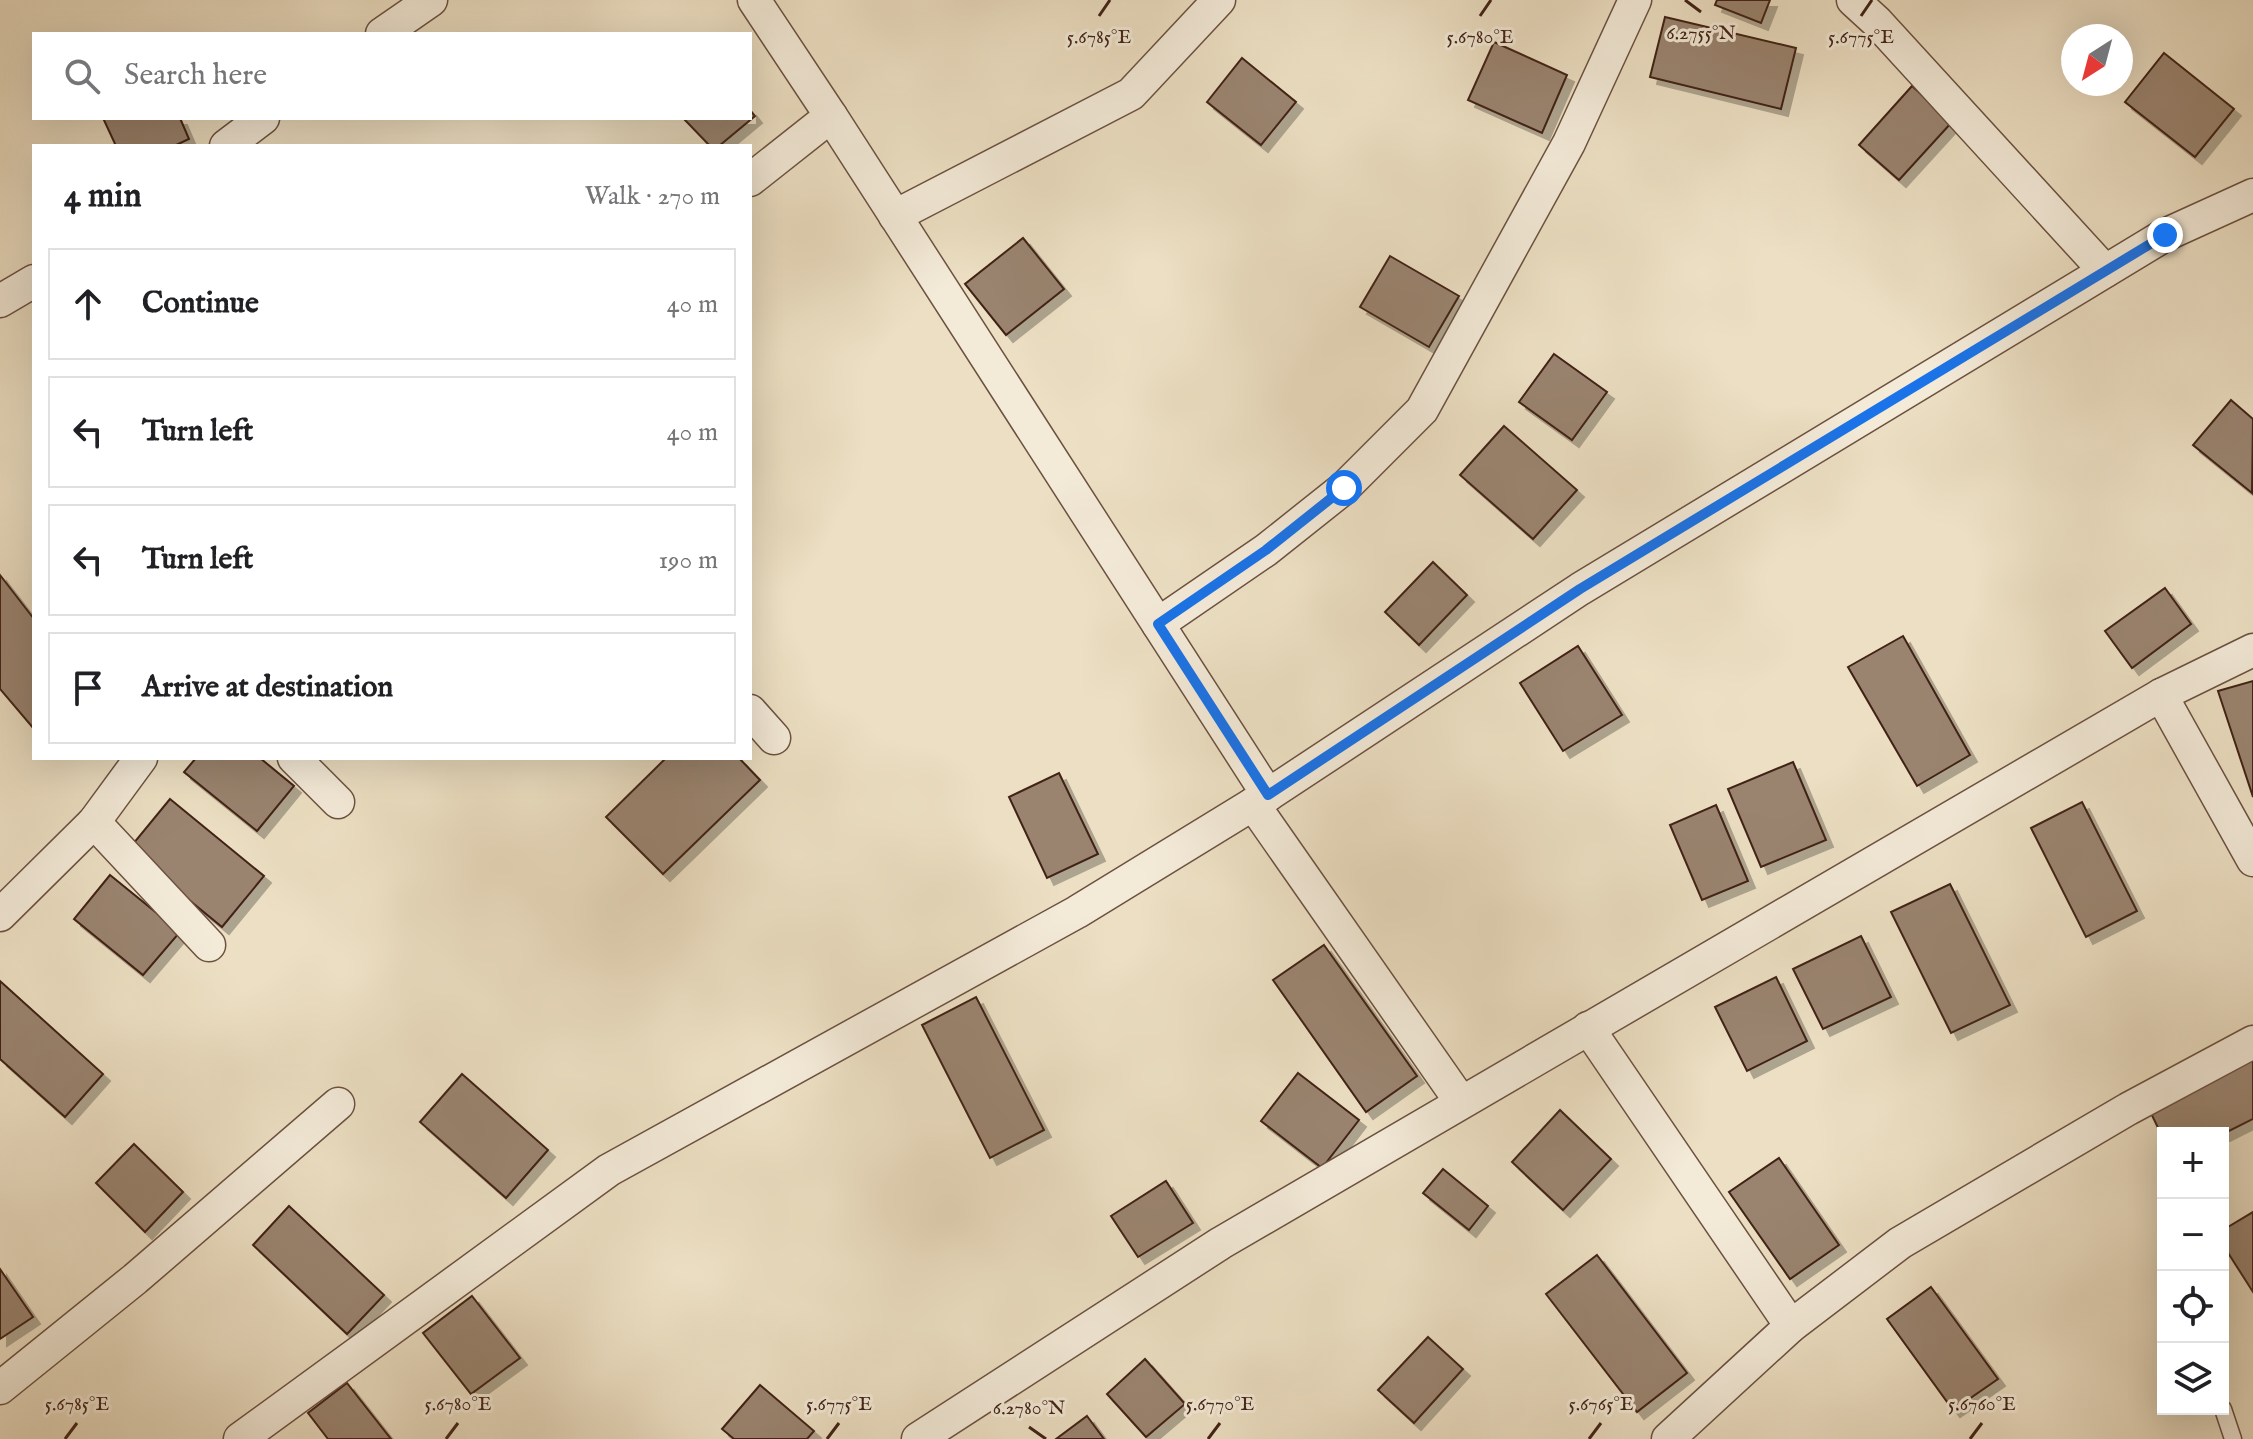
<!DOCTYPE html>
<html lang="en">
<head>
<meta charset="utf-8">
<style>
  body { margin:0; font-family:"IM FELL English",serif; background:#f6f6f6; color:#202124 }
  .controls { position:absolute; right:24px; bottom:24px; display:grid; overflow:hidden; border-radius:0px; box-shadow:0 8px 32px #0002 }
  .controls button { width:72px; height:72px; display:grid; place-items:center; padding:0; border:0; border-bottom:2px solid #e0e0e0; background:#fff; color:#202124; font:40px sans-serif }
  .compass { position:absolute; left:2061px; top:24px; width:72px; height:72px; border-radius:50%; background:#fff; box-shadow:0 8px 32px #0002; rotate:216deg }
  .stop { position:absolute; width:24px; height:24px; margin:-18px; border:6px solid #1a73e8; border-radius:50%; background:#fff }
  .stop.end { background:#1a73e8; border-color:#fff; box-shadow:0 2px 8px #0008 }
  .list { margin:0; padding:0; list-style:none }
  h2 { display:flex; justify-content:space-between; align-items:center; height:104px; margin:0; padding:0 32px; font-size:34px }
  h2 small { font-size:26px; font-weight:400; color:#757577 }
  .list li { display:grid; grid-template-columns:52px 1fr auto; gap:24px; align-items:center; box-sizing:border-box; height:112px; margin:0 16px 16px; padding:0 16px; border:2px solid #e0e0e0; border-radius:0px }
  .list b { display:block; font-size:30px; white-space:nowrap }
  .list em { font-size:26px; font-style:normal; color:#757577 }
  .icon { flex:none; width:44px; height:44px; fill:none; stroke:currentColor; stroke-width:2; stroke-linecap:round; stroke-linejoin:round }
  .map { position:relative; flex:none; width:2253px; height:1439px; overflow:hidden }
  .search { position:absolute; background:#fff; box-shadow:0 8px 32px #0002; left:32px; top:32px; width:720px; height:88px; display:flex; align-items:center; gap:20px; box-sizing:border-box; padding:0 28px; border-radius:0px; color:#757577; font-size:30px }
  .panel { position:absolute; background:#fff; box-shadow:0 8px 32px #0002; left:32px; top:144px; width:720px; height:616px; border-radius:0px }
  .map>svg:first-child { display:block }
  .building { fill:#9a8470; stroke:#412216; stroke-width:2; filter:url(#shadow) }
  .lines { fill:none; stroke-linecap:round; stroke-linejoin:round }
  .lane-casing { stroke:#6c5141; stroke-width:19 }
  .street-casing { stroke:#6c5141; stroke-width:35 }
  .lane { stroke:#f3ead8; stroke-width:16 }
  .street { stroke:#f3ead8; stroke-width:32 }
  .route { stroke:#1a73e8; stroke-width:10 }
  .ticks { fill:none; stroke:#412216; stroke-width:3 }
  .ticks-label { font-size:20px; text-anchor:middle; fill:#412216; stroke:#f3ead8; stroke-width:6; stroke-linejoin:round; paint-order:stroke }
</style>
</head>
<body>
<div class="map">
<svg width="2253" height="1439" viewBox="0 0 2253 1439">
  <defs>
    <filter id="shadow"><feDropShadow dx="7" dy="7" stdDeviation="0" flood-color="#0004"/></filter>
  </defs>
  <rect width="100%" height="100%" fill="#ecdfc3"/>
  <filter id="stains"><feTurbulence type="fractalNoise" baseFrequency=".0025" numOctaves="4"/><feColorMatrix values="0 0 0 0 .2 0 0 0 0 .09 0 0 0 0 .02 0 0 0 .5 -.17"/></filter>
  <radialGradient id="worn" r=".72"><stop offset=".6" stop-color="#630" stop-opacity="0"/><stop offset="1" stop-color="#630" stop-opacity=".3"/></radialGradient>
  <g class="building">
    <polygon points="1717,0 1770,0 1761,23 1715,5"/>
    <polygon points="1665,17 1796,48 1781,109 1650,77"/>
    <polygon points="1494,42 1567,75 1542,133 1468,100"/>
    <polygon points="2164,53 2234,109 2195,157 2125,102"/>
    <polygon points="1242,58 1296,102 1261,145 1207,102"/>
    <polygon points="1912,86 1952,122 1899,180 1859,145"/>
    <polygon points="750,110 755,116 719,146 710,146 683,118 750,118"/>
    <polygon points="103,118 180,118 189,139 174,146 116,146"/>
    <polygon points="1023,238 1064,289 1006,335 965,284"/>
    <polygon points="1390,256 1459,296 1429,347 1360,307"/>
    <polygon points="1554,354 1607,392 1572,440 1519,402"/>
    <polygon points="2231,400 2253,419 2252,493 2193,445"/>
    <polygon points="1504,426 1577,490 1533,539 1460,475"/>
    <polygon points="1433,562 1467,595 1419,645 1385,612"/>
    <polygon points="0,575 34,619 34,729 0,689"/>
    <polygon points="2165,588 2191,624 2132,668 2105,631"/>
    <polygon points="1903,636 1970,755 1917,786 1848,667"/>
    <polygon points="1578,646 1622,715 1563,751 1520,683"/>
    <polygon points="2253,681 2253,797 2218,691"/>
    <polygon points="196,758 260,758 294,786 257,831 184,772"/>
    <polygon points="666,758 739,758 760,780 663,874 606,817"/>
    <polygon points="1793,762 1826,840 1761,867 1728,789"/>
    <polygon points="1059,773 1098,854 1047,878 1009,797"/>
    <polygon points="170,799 264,876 222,927 128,850"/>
    <polygon points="2082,802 2137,911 2086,937 2031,828"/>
    <polygon points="1716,805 1748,881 1702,900 1670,825"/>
    <polygon points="110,875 180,932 143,975 74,919"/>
    <polygon points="1950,884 2010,1005 1951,1033 1891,912"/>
    <polygon points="1861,936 1891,997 1823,1029 1793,969"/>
    <polygon points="1324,945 1417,1076 1366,1112 1273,980"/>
    <polygon points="1776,977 1807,1041 1747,1071 1715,1007"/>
    <polygon points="0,981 103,1074 65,1117 0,1059"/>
    <polygon points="976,997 1044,1130 990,1158 922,1025"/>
    <polygon points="2253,1052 2253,1119 2223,1134 2163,1133 2163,1138 2146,1103"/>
    <polygon points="1298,1073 1359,1120 1322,1168 1261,1121"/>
    <polygon points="462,1074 548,1150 506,1198 420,1122"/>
    <polygon points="1560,1110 1611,1159 1563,1210 1512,1162"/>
    <polygon points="134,1144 183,1192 145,1232 96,1183"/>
    <polygon points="1779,1158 1839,1245 1790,1279 1729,1192"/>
    <polygon points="1443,1169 1488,1206 1469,1230 1423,1193"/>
    <polygon points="1166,1181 1193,1223 1138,1257 1111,1216"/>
    <polygon points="289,1206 384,1295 347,1334 253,1245"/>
    <polygon points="2253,1212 2253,1292 2223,1245 2223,1230"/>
    <polygon points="1597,1255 1687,1373 1637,1412 1546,1294"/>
    <polygon points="0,1269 33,1317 0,1339"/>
    <polygon points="1931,1287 1998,1379 1953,1410 1887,1319"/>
    <polygon points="472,1296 520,1358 471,1394 423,1333"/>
    <polygon points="1428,1337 1463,1369 1414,1423 1378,1390"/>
    <polygon points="1145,1359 1185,1404 1146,1437 1107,1394"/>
    <polygon points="347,1383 391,1439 328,1439 308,1413"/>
    <polygon points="760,1385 814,1431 807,1439 734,1439 722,1429"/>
    <polygon points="1087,1416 1104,1439 1056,1439"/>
  </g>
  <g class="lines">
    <defs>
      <polyline id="lane" points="2223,1409 2233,1439"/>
      <g id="street">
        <polyline points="754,0 831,116"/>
        <polyline points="1853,0 1877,22 2105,271"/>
        <polyline points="382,34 431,0"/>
        <polyline points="226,146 263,118"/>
        <polyline points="750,180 831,116 1268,795"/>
        <polyline points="895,216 1131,94 1219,0"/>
        <polyline points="0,301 34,281"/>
        <polyline points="1158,624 1266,550 1344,488 1422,410 1569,143 1635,0"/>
        <polyline points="2161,695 2253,860"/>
        <polyline points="750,711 774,738"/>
        <polyline points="294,758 338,802"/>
        <polyline points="1253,804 1461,1102"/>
        <polyline points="94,822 209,945"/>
        <polyline points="0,915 94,822 141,758"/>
        <polyline points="1588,1028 1791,1326"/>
        <polyline points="0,1388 135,1279 338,1104"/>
        <polyline points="240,1439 609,1170 1077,912 1268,795 1580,589 2165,235 2253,195"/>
        <polyline points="918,1439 1221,1243 2161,695 2253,650"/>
        <polyline points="1668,1439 1791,1326 1900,1243 2128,1109 2253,1042"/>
      </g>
    </defs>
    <use href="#lane" class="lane-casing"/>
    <use href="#street" class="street-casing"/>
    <use href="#lane" class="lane"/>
    <use href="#street" class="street"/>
  </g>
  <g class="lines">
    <polyline class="route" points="1344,488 1266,550 1158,624 1268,795 1580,589 2165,235"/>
  </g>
  <path class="ticks" d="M1685,0l16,12M1099,16l11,-16M1480,16l11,-16M1861,16l11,-16M1029,1427l17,12M65,1439l12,-16M446,1439l12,-16M827,1439l12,-16M1208,1439l12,-16M1589,1439l12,-16M1970,1439l12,-16"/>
  <g class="ticks-label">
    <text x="1701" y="39">6.2755°N</text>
    <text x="1099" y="43">5.6785°E</text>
    <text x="1480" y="43">5.6780°E</text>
    <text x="1861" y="43">5.6775°E</text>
    <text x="77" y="1410">5.6785°E</text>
    <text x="458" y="1410">5.6780°E</text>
    <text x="839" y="1410">5.6775°E</text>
    <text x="1220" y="1410">5.6770°E</text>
    <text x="1601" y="1410">5.6765°E</text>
    <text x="1982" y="1410">5.6760°E</text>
    <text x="1029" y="1414">6.2780°N</text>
  </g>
  <rect width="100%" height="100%" filter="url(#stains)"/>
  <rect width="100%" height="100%" fill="url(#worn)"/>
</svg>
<div class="controls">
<button>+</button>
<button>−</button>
<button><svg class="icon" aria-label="locate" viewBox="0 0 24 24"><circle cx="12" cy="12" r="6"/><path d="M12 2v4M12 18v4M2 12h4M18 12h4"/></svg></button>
<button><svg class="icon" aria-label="layers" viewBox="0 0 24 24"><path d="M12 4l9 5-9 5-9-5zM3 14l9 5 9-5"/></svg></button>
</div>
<svg class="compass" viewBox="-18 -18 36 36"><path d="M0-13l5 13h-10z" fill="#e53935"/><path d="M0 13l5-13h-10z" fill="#757577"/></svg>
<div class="stop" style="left:1344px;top:488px"></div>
<div class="stop end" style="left:2165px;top:235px"></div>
<div class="search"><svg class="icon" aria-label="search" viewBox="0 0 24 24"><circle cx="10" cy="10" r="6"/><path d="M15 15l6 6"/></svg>Search here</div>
<section class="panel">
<h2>4 min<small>Walk · 270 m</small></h2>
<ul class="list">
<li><svg class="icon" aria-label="ahead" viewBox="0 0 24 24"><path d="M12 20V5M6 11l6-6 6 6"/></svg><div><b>Continue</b></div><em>40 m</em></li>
<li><svg class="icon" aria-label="left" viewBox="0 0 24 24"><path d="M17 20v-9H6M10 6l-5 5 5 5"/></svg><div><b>Turn left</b></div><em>40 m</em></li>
<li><svg class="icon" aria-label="left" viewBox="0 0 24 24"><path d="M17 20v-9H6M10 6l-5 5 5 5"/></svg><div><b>Turn left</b></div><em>190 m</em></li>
<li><svg class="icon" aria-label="arrive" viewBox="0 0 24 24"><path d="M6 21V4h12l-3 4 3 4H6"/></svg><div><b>Arrive at destination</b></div></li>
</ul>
</section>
</div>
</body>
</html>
